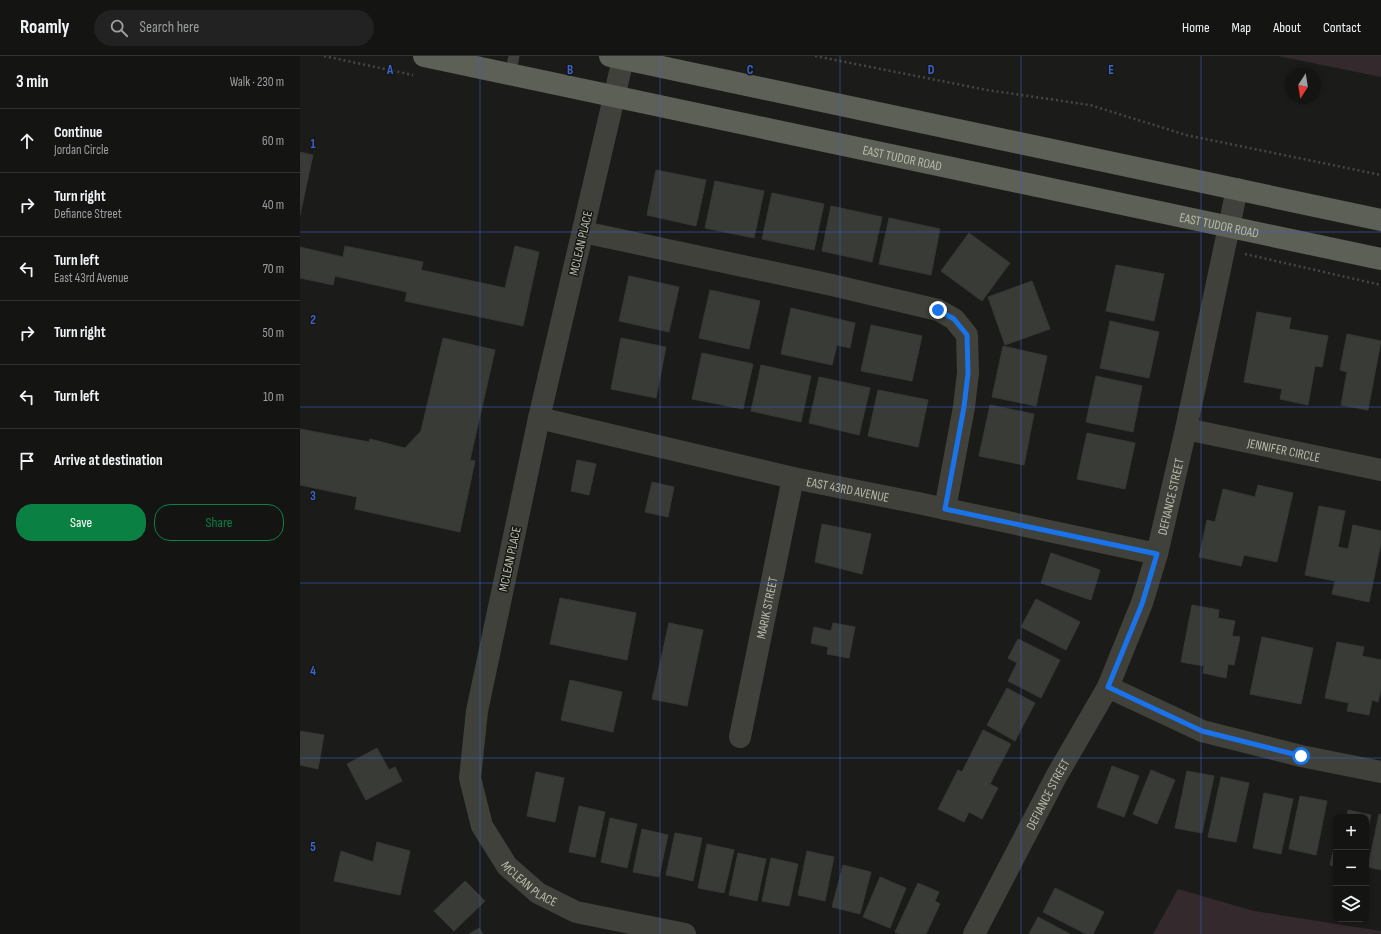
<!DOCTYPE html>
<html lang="en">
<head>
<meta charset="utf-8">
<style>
  body { margin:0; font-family:"Sofia Sans Condensed",sans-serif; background:#212221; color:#f1f3f6 }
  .controls { position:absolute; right:12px; bottom:12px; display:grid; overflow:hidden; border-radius:8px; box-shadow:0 2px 6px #0003 }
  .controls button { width:36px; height:36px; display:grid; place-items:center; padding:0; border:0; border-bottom:1px solid #333433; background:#141513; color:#f1f3f6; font:20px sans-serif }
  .compass { position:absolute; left:985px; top:12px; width:36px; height:36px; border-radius:50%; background:#141513; box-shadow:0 2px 6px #0003; rotate:192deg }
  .stop { position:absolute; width:12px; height:12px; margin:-9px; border:3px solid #1a73e8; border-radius:50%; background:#fff }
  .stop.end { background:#1a73e8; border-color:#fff; box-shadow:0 1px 4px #0008 }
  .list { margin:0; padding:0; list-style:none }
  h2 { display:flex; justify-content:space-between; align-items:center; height:52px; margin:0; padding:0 16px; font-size:17px }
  h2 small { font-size:13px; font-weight:400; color:#9d9fa0 }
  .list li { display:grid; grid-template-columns:26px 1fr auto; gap:12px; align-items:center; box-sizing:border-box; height:64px; padding:0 16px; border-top:1px solid #333433 }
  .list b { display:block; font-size:15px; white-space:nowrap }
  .list p { margin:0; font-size:13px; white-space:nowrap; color:#9d9fa0 }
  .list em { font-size:13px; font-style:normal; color:#9d9fa0 }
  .actions { display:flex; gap:8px; padding:12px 16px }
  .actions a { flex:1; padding:9px 0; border:1px solid #0b8043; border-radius:16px; text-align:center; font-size:14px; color:#0b8043 }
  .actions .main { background:#0b8043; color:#fff }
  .icon { flex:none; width:22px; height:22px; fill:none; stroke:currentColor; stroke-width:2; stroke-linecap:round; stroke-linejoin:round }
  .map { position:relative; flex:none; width:1081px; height:878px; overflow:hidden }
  header { display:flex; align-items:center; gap:24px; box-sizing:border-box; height:56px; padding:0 20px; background:#141513; border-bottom:1px solid #333433 }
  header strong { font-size:19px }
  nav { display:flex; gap:22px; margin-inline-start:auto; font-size:14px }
  .search { width:280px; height:36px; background:#212221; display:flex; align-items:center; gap:10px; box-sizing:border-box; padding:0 14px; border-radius:22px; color:#9d9fa0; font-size:15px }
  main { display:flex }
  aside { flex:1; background:#141513 }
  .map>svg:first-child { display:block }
  .green { fill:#34292d }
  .building { fill:#393b36; stroke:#353833 }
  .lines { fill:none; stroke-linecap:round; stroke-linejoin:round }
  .path { stroke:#464840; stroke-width:2.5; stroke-dasharray:2 3; stroke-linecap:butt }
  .service { stroke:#3f413a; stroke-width:11 }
  .minor { stroke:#3f413a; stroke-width:22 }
  .primary { stroke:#5d6056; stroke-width:22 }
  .route { stroke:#1a73e8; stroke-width:5 }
  .grid { fill:none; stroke:#3c64cf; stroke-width:1; stroke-opacity:0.55 }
  .labels { text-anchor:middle; stroke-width:3; stroke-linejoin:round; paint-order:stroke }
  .street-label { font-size:13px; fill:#b8bcab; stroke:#161714 }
  .grid-label { font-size:13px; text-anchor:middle; font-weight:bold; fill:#3c64cf; stroke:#161714; stroke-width:3; stroke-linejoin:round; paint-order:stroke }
</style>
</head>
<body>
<header>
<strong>Roamly</strong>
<div class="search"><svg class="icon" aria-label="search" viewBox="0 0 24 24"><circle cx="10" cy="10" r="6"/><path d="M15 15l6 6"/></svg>Search here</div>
<nav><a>Home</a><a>Map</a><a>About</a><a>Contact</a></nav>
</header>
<main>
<aside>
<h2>3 min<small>Walk · 230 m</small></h2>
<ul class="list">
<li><svg class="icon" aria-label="ahead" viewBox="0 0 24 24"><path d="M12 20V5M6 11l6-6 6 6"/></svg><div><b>Continue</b><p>Jordan Circle</p></div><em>60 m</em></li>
<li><svg class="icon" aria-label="right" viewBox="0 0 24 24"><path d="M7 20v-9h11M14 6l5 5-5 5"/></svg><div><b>Turn right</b><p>Defiance Street</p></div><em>40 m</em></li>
<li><svg class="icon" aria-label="left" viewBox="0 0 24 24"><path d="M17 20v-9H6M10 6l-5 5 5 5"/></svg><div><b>Turn left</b><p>East 43rd Avenue</p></div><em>70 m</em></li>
<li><svg class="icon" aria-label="right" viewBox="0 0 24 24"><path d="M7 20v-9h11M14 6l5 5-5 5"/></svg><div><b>Turn right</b></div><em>50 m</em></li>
<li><svg class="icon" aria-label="left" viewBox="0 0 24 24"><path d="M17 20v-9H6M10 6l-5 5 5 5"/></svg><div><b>Turn left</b></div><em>10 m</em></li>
<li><svg class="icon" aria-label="arrive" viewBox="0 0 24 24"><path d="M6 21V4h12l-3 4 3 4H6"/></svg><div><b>Arrive at destination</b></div></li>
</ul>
<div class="actions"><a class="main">Save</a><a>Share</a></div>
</aside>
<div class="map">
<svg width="1081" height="878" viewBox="0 0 1081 878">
  <rect width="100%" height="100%" fill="#1b1c19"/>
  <g class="green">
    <polygon points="978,0 1081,0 1081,21"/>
    <polygon points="878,833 954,855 1081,875 1081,878 853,878"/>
  </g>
  <g class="building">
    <polygon points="0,96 13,99 0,159"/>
    <polygon points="356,114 406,124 396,170 347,159"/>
    <polygon points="415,125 464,135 454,182 405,172"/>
    <polygon points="472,137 524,148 514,194 462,183"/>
    <polygon points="531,150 582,161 572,206 522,195"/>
    <polygon points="589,162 640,173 631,219 579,208"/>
    <polygon points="669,177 710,207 682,245 641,215"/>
    <polygon points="45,190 123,206 121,214 205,232 215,190 239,196 223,270 105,245 107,236 35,220 33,229 0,222 0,191 43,201"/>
    <polygon points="816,209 864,218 854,265 806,255"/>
    <polygon points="329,220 379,231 369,276 319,265"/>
    <polygon points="732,225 750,273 705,289 688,241"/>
    <polygon points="410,234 460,245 449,293 399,282"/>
    <polygon points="491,252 555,267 550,292 537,289 532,309 481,298"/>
    <polygon points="957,256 991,262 989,273 1028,280 1022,311 1015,310 1008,349 980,343 982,333 944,326"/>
    <polygon points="810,265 859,276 849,322 800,312"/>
    <polygon points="571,269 622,280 612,325 561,315"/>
    <polygon points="1047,278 1081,285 1068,354 1041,349 1047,316 1040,314"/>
    <polygon points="143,282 195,294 170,404 175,405 160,476 55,453 57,441 0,429 0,373 69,386 70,383 105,392 121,375"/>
    <polygon points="321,282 366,291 356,342 311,333"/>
    <polygon points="703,290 747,300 736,350 692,341"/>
    <polygon points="402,297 453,308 443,353 392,343"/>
    <polygon points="461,309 511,320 501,366 451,355"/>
    <polygon points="796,320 842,330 833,376 786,366"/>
    <polygon points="519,321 570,332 559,379 509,367"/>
    <polygon points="578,334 628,344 618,391 568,380"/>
    <polygon points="690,349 734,358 724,409 679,400"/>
    <polygon points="787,377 835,387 825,433 777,423"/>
    <polygon points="277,404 296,408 289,439 271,435"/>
    <polygon points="352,426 374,431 368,461 345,456"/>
    <polygon points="958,429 993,437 977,506 944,499 941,510 899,501 907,464 915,466 923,433 955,441"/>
    <polygon points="1019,450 1045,455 1038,491 1048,493 1053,469 1081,475 1081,487 1069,546 1032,538 1035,525 1005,519"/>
    <polygon points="522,468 571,478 562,518 515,506"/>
    <polygon points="751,497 800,514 791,544 741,527"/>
    <polygon points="260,542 336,557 327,604 250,588"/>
    <polygon points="736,543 780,566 766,594 721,571"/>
    <polygon points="892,549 919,554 918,562 935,565 932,580 940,581 934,609 928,608 926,622 903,617 904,610 881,606"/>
    <polygon points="369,567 403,574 387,650 352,643"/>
    <polygon points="533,567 555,571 549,602 527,598 528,591 511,587 514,571 531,575"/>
    <polygon points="962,581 1013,592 1001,648 950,638"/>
    <polygon points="718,583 760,604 741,642 708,625 717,607 708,602"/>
    <polygon points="1037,586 1064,591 1062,600 1081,604 1081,633 1078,646 1072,644 1069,659 1047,655 1049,647 1025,642"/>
    <polygon points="270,624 322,636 313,676 261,664"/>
    <polygon points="707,632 735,647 715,685 687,669"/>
    <polygon points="683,674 711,688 690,728 698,732 682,763 669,756 664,766 638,753 658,714 662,716"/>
    <polygon points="0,675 24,679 18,713 0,709"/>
    <polygon points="77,692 89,714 95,711 102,725 66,744 47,708"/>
    <polygon points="812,710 839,720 824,761 797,751"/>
    <polygon points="851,714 875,724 857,768 833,758"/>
    <polygon points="887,715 914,720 902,777 875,772"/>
    <polygon points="236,716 264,722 255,766 227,760"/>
    <polygon points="921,721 949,727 936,786 908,781"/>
    <polygon points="964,737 993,743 981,798 953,792"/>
    <polygon points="1000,740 1027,745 1016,799 989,793"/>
    <polygon points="279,750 305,756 295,801 269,796"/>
    <polygon points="1048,754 1071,759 1066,780 1066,761 1047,761"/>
    <polygon points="1079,758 1081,759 1081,814 1068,811"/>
    <polygon points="310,762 337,768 327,812 301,806"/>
    <polygon points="342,773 368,779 359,821 333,816"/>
    <polygon points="375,777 402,782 393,825 366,819"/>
    <polygon points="1036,783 1036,810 1030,809"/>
    <polygon points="77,786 110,795 100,839 34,825 41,795 73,806"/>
    <polygon points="407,788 434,794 424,837 398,832"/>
    <polygon points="507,795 534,801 525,845 498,839"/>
    <polygon points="438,797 466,803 457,845 429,839"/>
    <polygon points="471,802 498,808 489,850 462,845"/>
    <polygon points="543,809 571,816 560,858 532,851"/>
    <polygon points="580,821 606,832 590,872 563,861"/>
    <polygon points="165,825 185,845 154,875 134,855"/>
    <polygon points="618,827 639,836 635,845 640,848 626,878 599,878 595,876"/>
    <polygon points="755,832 804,856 793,878 786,878 743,856"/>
    <polygon points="738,861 770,878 729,878"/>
    <polygon points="179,872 183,878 169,878"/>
  </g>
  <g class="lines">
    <g class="path">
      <polyline points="24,0 113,19"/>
      <polyline points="515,0 687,34 790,49 886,79 1081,119"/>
      <polyline points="945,198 1081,229"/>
    </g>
    <polyline class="service" points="210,19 214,0"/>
    <g class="minor">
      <path id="s1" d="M323,3l-84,359 -62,293 -7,67 12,48 25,40 31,27 38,19 109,22"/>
      <polyline points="283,176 532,229 638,254 654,263 667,279 668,317 664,351 645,453"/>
      <path id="s2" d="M239,362l254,60 125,25 239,51"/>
      <path id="s3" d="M886,373l195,41"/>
      <polyline points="808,631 902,675 1001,700 1081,716"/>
      <path id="s4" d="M440,681l53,-259"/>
      <path id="s5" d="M674,878l83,-159 51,-88 34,-84 15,-49 29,-125 51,-240"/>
    </g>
    <g class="primary">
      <path id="s6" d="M124,0l957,203"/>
      <polyline points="310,0 1081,164"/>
    </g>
  </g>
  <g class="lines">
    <polyline class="route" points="638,254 654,263 667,279 668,317 664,351 645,453 857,498 842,548 808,631 902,675 1001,700"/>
  </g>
  <path class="grid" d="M180,0v878M360,0v878M540,0v878M721,0v878M901,0v878M0,176h1081M0,351h1081M0,527h1081M0,702h1081"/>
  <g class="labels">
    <g class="street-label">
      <text dy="5" stroke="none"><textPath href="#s6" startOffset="489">EAST TUDOR ROAD</textPath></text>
      <text dy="5" stroke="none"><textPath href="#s6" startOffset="813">EAST TUDOR ROAD</textPath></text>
      <text transform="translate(280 187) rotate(-77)" y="5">MCLEAN PLACE</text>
      <text dy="5" stroke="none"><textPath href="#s3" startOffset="100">JENNIFER CIRCLE</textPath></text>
      <text dy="5" stroke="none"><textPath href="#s2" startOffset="317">EAST 43RD AVENUE</textPath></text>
      <text dy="5" stroke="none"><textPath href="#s5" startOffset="482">DEFIANCE STREET</textPath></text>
      <text transform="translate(209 503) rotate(-78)" y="5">MCLEAN PLACE</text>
      <text dy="5" stroke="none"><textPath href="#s4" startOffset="132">MARIK STREET</textPath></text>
      <text dy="5" stroke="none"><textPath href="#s5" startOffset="158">DEFIANCE STREET</textPath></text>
      <text dy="5" stroke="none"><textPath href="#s1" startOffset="861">MCLEAN PLACE</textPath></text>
    </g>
  </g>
  <g class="grid-label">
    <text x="90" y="18">A</text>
    <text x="270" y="18">B</text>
    <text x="450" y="18">C</text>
    <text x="631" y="18">D</text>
    <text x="811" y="18">E</text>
    <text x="13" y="92">1</text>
    <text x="13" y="268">2</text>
    <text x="13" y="444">3</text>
    <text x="13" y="619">4</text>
    <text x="13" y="795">5</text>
  </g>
</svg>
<div class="controls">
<button>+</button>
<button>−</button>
<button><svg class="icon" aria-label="layers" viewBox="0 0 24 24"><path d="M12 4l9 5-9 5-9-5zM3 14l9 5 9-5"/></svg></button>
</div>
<svg class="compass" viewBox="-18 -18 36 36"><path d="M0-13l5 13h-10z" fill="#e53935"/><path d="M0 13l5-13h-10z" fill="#9d9fa0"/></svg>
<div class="stop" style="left:1001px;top:700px"></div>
<div class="stop end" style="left:638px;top:254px"></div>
</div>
</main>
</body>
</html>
